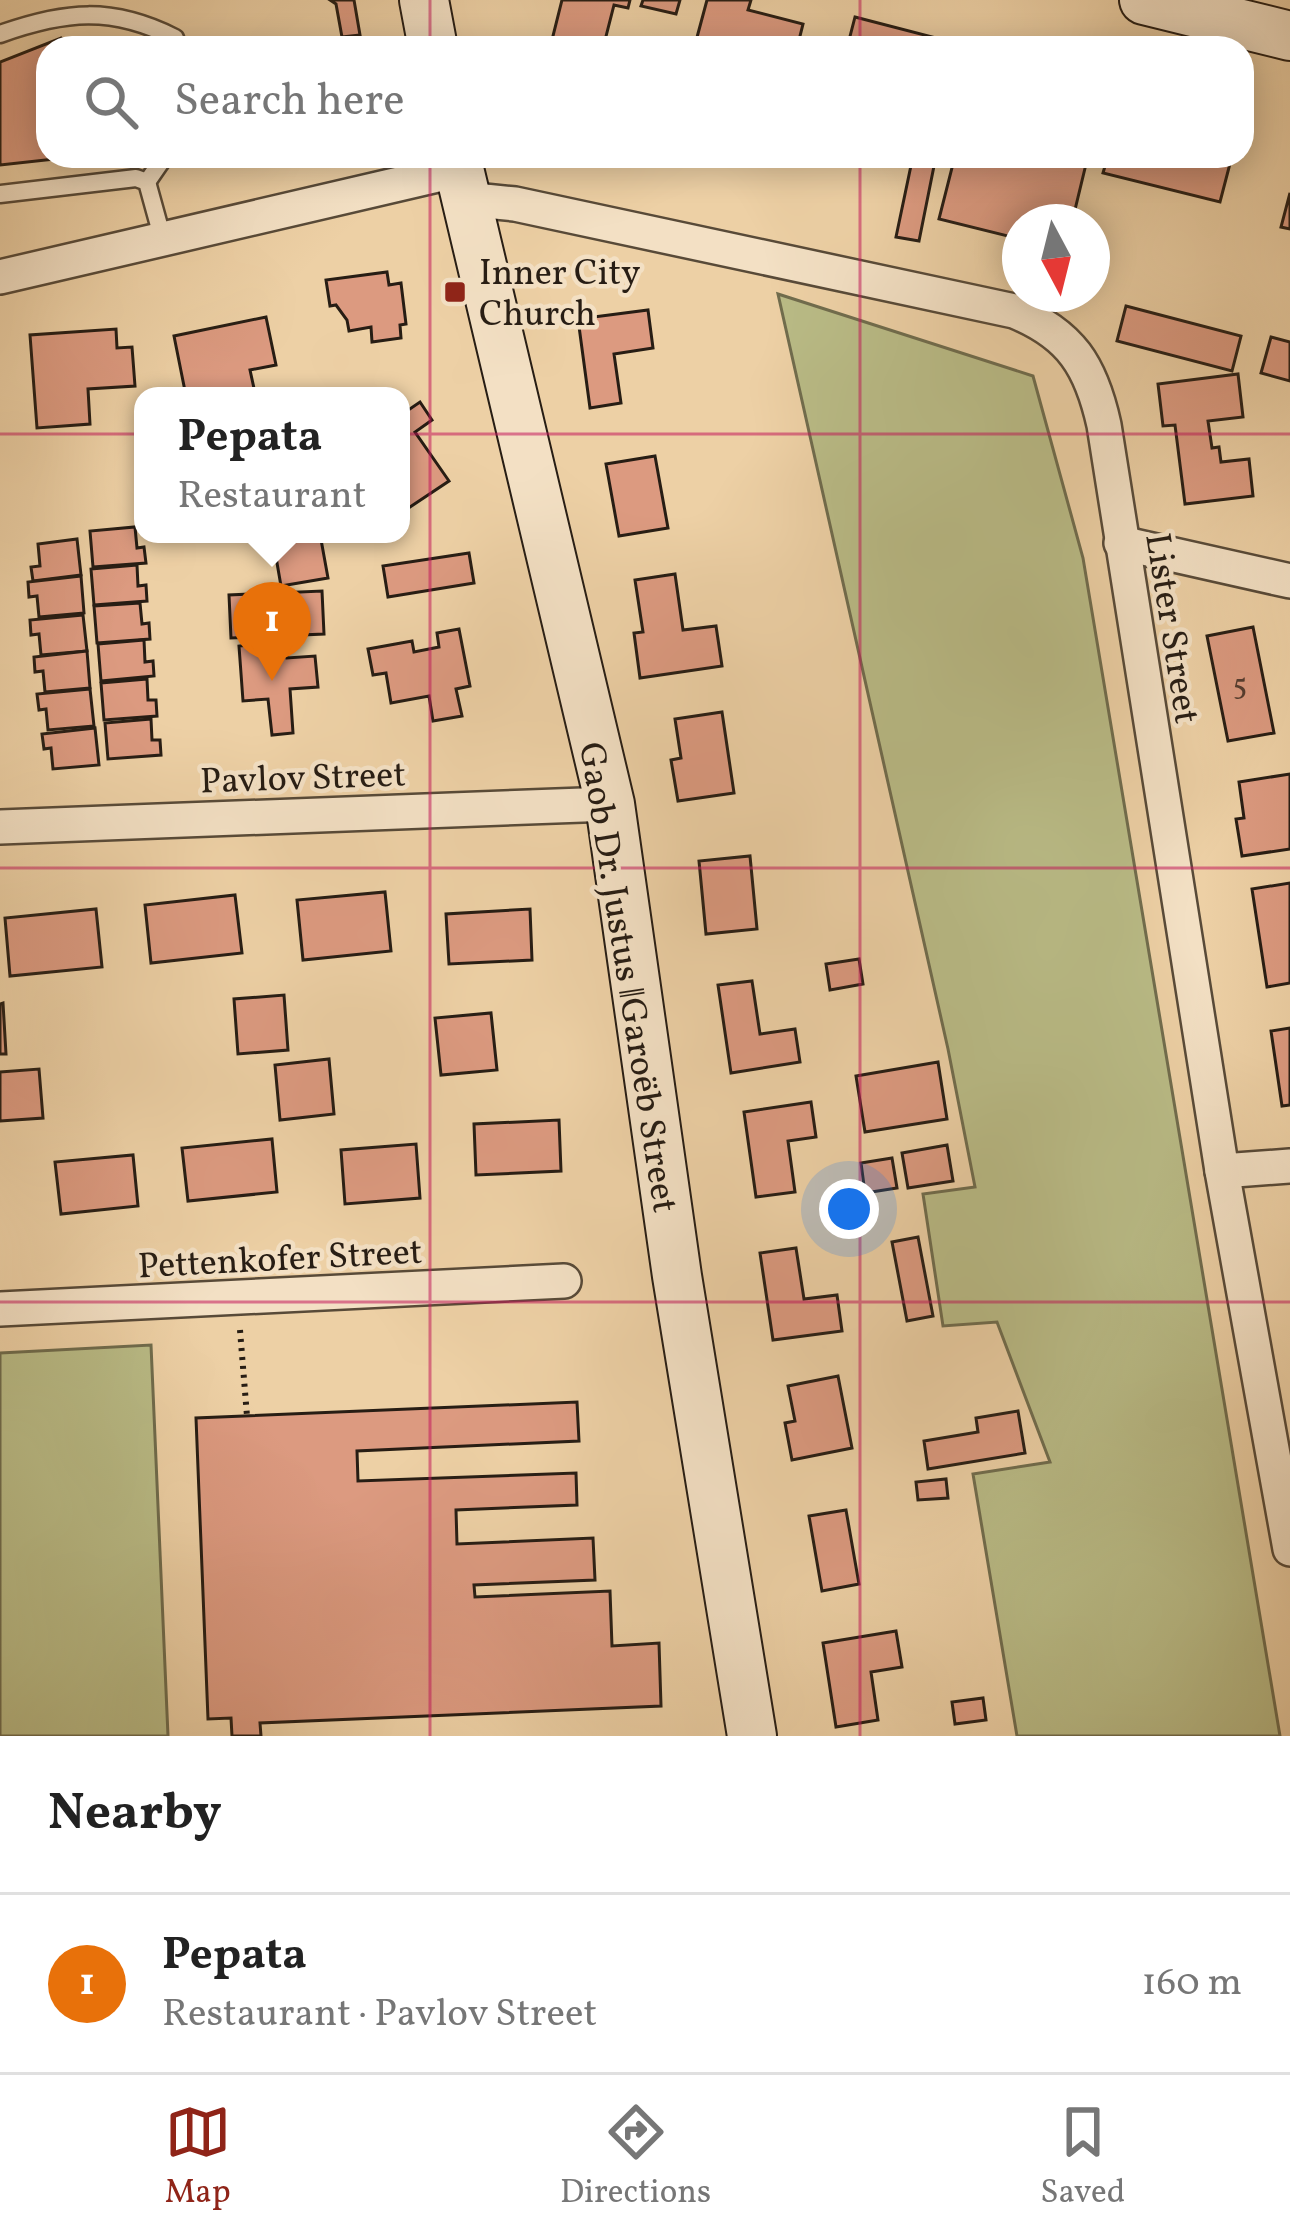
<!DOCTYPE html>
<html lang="en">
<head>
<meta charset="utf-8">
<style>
  body { margin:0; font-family:Vollkorn,serif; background:#f6f6f6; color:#222 }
  .compass { position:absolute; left:1002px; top:204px; width:108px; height:108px; border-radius:50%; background:#fff; box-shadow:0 6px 30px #0003; rotate:173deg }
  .you { position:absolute; left:849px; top:1209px; width:42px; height:42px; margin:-30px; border:9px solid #fff; border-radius:50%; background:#1a73e8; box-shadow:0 0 0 18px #1a73e833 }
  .badge { display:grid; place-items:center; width:78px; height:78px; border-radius:50%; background:#8f2418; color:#fff; font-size:39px; font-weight:700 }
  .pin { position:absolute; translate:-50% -99px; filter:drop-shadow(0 3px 6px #0008) }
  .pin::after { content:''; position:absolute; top:63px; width:42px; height:36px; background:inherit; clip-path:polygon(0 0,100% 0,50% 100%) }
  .popup { position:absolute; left:134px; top:387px; width:276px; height:156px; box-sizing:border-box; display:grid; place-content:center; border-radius:24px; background:#fff; filter:drop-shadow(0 3px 9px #0005); font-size:39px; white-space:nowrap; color:#767676 }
  .popup b { font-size:45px; color:#222 }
  .popup::after { content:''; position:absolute; left:50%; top:100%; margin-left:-24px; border:24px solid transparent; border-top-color:#fff }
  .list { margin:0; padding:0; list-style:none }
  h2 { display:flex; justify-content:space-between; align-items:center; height:156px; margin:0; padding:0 48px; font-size:51px }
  h2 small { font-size:39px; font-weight:400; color:#767676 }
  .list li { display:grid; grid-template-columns:78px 1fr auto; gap:36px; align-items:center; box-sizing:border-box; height:180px; padding:0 48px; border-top:3px solid #e0e0e0 }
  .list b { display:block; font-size:45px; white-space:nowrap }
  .list p { margin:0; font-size:39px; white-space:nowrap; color:#767676 }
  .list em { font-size:39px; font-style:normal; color:#767676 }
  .icon { flex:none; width:66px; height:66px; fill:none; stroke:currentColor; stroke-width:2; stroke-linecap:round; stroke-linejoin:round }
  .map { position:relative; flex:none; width:1290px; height:1736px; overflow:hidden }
  .search { position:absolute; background:#fff; box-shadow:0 6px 30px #0003; left:36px; right:36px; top:36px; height:132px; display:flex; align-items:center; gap:30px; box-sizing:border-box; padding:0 42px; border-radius:36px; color:#767676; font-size:45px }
  .sheet { height:336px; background:#fff }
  nav { display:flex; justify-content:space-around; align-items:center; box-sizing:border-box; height:168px; border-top:3px solid #e0e0e0; background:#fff; font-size:33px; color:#767676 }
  nav a { display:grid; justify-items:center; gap:6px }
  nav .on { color:#8f2418 }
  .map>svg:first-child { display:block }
  .green { fill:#b9bb86; stroke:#706c4d; stroke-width:3 }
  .building { fill:#dc9a80; stroke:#271d14; stroke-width:3 }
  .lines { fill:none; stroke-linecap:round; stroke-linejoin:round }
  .lane-casing { stroke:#584a38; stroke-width:21 }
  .street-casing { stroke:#584a38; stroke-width:38 }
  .secondary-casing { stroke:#271d14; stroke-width:52 }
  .path { stroke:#271d14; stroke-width:6; stroke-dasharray:3 6; stroke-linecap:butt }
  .lane { stroke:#f3e0c4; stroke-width:16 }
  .street { stroke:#f3e0c4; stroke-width:33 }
  .secondary { stroke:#f3e0c4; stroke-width:48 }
  .grid { fill:none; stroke:#c2185b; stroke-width:3; stroke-opacity:0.55 }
  .poi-dot { fill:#8f2418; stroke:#f3e0c4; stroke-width:4.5 }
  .labels { text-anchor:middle; stroke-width:9; stroke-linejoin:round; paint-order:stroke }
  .number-label { font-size:30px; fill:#543c2f }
  .poi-label { font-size:36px; fill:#271d14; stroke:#f3e0c4; text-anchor:start }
  .street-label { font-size:36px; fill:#271d14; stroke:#f3e0c4 }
</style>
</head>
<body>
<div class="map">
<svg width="1290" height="1736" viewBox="0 0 1290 1736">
  <rect width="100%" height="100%" fill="#edd0a5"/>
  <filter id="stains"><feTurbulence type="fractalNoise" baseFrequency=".00167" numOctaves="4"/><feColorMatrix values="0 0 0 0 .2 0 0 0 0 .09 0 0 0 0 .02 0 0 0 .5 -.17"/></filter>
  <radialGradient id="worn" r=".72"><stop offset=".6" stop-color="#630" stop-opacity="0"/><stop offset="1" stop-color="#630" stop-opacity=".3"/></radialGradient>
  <g class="green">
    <polygon points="778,294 1033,376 1083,558 1280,1736 1017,1736 973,1474 1050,1462 997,1322 943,1326 923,1194 975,1187 948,1049"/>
    <polygon points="151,1345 168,1736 0,1736 0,1353"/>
  </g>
  <g class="building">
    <polygon points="330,0 354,0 360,35 342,37 336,4"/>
    <polygon points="562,0 630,0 628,8 614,5 603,48 582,48 552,40"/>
    <polygon points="643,0 680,0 676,14 641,6"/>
    <polygon points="707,0 751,0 748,10 803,24 797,48 723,48 696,41"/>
    <polygon points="855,17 948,41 947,48 847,48"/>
    <polygon points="61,38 69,48 48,48 48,156 82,156 0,165 0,62"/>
    <polygon points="118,41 119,48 76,48"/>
    <polygon points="913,156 936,156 919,241 896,237"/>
    <polygon points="955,156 1069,156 1087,160 1072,222 1020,222 1020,239 939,219"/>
    <polygon points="1108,156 1232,156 1220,202 1103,173"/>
    <polygon points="1290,193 1290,229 1281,227"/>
    <polygon points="387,272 389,285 401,283 406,324 400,325 401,338 372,342 371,327 349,331 347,320 336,305 330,306 326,280"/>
    <polygon points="1126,306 1241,336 1232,371 1117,341"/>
    <polygon points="648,310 653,348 614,354 621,403 590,408 578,319"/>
    <polygon points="266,317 276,365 250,370 255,393 186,396 174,336"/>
    <polygon points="116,329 117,348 132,347 135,386 88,389 90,424 37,428 30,335"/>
    <polygon points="1271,337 1290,342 1290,381 1261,373"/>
    <polygon points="1238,374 1243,417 1208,421 1212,448 1219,447 1221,462 1249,459 1253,496 1185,504 1175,425 1163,426 1158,384"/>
    <polygon points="420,402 432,420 415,432 449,481 401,513 401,415"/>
    <polygon points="655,456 668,528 619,536 606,464"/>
    <polygon points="135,527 137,548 144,547 146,563 93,567 90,531"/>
    <polygon points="272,534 320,534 328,578 281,586"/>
    <polygon points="77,539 81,575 33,581 31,567 40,566 38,544"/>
    <polygon points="469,553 474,583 388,597 383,566"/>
    <polygon points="137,565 138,586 146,585 147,601 94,605 91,569"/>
    <polygon points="675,574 683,630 716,626 722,666 640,678 634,633 643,632 635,580"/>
    <polygon points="81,576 84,613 39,617 37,596 29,597 28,582"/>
    <polygon points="322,591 324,634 231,638 229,595"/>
    <polygon points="140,603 142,624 149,623 150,639 97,643 94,606"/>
    <polygon points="83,615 87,651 41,655 39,634 31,635 30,620"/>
    <polygon points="1253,627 1274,733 1228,741 1207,636"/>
    <polygon points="459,629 470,686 456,689 462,716 433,721 429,696 391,703 386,673 373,675 368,649 412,641 414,652 439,647 437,633"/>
    <polygon points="144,640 145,662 153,661 154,676 101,681 98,644"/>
    <polygon points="285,642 287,658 315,656 318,687 290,689 293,733 272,735 268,699 243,701 239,646"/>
    <polygon points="87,651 90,688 45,692 43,671 35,672 34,657"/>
    <polygon points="147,679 148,700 156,700 157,716 104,720 101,683"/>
    <polygon points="90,689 94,726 48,730 46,709 39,710 37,694"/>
    <polygon points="722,712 734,793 678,801 671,760 681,758 675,719"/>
    <polygon points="151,719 152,740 160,740 161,755 108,759 105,723"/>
    <polygon points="95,728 99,765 53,769 51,748 44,749 42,734"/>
    <polygon points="1290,774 1290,849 1242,856 1236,819 1244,818 1239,782"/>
    <polygon points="750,856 757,929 706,934 699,861"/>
    <polygon points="1290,883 1290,983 1267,987 1252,889"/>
    <polygon points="385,892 391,951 303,960 297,900"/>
    <polygon points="235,895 242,953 151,963 145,905"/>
    <polygon points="96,909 102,967 10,976 5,918"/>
    <polygon points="530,909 532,960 449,964 446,914"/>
    <polygon points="859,959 863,984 830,990 826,964"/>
    <polygon points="752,981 760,1034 795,1029 800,1062 731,1073 718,985"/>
    <polygon points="284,995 288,1050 238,1054 234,999"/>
    <polygon points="3,1003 6,1054 0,1054 0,1004"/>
    <polygon points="491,1013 497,1070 441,1075 435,1018"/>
    <polygon points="1290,1028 1290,1105 1282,1106 1271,1031"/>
    <polygon points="329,1059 334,1114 280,1120 275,1065"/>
    <polygon points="938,1062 947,1119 865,1132 856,1076"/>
    <polygon points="39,1069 43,1118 0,1121 0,1072"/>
    <polygon points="811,1102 816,1137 788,1141 795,1192 756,1197 744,1112"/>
    <polygon points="559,1120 561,1171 476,1175 474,1124"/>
    <polygon points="272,1139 277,1192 188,1201 182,1148"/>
    <polygon points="416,1144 420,1198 345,1204 341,1150"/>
    <polygon points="947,1145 953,1181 908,1188 902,1153"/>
    <polygon points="133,1155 138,1206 61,1214 55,1162"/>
    <polygon points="892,1158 897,1188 865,1193 861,1163"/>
    <polygon points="918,1237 933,1316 907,1321 892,1242"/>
    <polygon points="796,1248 804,1299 837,1295 842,1331 773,1340 760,1253"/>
    <polygon points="838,1376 852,1448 792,1460 785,1423 795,1421 788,1386"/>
    <polygon points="577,1402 579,1441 357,1451 358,1481 576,1473 577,1505 456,1510 457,1544 593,1538 595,1580 474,1585 475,1597 610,1591 612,1646 659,1643 661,1706 260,1723 261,1736 232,1736 231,1718 208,1719 196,1418"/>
    <polygon points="1018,1411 1025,1453 928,1469 924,1441 978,1432 976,1418"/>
    <polygon points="946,1479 948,1498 918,1500 916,1482"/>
    <polygon points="846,1510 859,1584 822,1591 809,1516"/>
    <polygon points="896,1631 902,1667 871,1672 878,1720 836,1727 823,1643"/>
    <polygon points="983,1698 986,1720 955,1724 952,1702"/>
  </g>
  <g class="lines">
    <defs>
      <g id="lane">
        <path d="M0,34c65,-23 112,-28 175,4l3,10"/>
        <polyline points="147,182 165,156"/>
        <polyline points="0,194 136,178 147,182 163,240"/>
      </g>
      <g id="street">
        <path d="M465,199l50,5 499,107c57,23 77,55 90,114l118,746 68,378"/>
        <polyline points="0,277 459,170"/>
        <polyline points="1121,543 1290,581"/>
        <polyline points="0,827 610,804"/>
        <polyline points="1222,1171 1290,1166"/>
        <polyline points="0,1309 564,1281"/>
      </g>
      <g id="secondary">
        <polyline points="424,0 433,48"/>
        <polyline points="1144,0 1290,36"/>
        <polyline points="456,156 610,804 677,1276 752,1736"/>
      </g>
    </defs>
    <use href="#lane" class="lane-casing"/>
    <use href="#street" class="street-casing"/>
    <use href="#secondary" class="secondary-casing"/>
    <polyline class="path" points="240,1330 247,1416"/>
    <use href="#lane" class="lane"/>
    <use href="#street" class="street"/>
    <use href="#secondary" class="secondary"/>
  </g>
  <path class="grid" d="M430,0v48M860,0v48M430,156v1580M860,156v1580M0,434h1290M0,868h1290M0,1302h1290"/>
  <rect class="poi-dot" x="443" y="280" width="24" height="24" rx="6"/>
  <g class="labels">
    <g class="number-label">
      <text x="1240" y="694">5</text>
    </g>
    <g class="poi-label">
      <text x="479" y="284">Inner City<tspan x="479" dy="41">Church</tspan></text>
    </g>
    <g class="street-label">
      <text transform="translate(1174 628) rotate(81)" y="13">Lister Street</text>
      <text transform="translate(303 776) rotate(-2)" y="13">Pavlov Street</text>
      <text transform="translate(630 977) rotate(81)" y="13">Gaob Dr. Justus ǁGaroëb Street</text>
      <text transform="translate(280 1257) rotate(-3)" y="13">Pettenkofer Street</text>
    </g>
  </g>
  <rect width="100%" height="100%" filter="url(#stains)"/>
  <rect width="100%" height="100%" fill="url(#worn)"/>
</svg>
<svg class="compass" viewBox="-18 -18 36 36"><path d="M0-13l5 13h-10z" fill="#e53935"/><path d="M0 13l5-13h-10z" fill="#767676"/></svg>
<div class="you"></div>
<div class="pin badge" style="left:272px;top:681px;background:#e8710a">1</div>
<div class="popup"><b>Pepata</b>Restaurant</div>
<div class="search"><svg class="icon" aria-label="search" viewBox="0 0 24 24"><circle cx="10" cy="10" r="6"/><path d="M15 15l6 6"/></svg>Search here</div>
</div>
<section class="sheet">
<h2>Nearby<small></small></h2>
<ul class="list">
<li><span class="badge" style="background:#e8710a">1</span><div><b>Pepata</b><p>Restaurant · Pavlov Street</p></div><em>160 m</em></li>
</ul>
</section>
<nav>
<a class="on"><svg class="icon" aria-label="map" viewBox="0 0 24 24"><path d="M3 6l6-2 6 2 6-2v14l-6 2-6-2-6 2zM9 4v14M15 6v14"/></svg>Map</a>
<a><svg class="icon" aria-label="directions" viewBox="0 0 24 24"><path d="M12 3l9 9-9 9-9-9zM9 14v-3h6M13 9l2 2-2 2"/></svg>Directions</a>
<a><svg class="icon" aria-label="saved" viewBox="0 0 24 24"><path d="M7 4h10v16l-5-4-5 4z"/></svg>Saved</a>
</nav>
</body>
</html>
